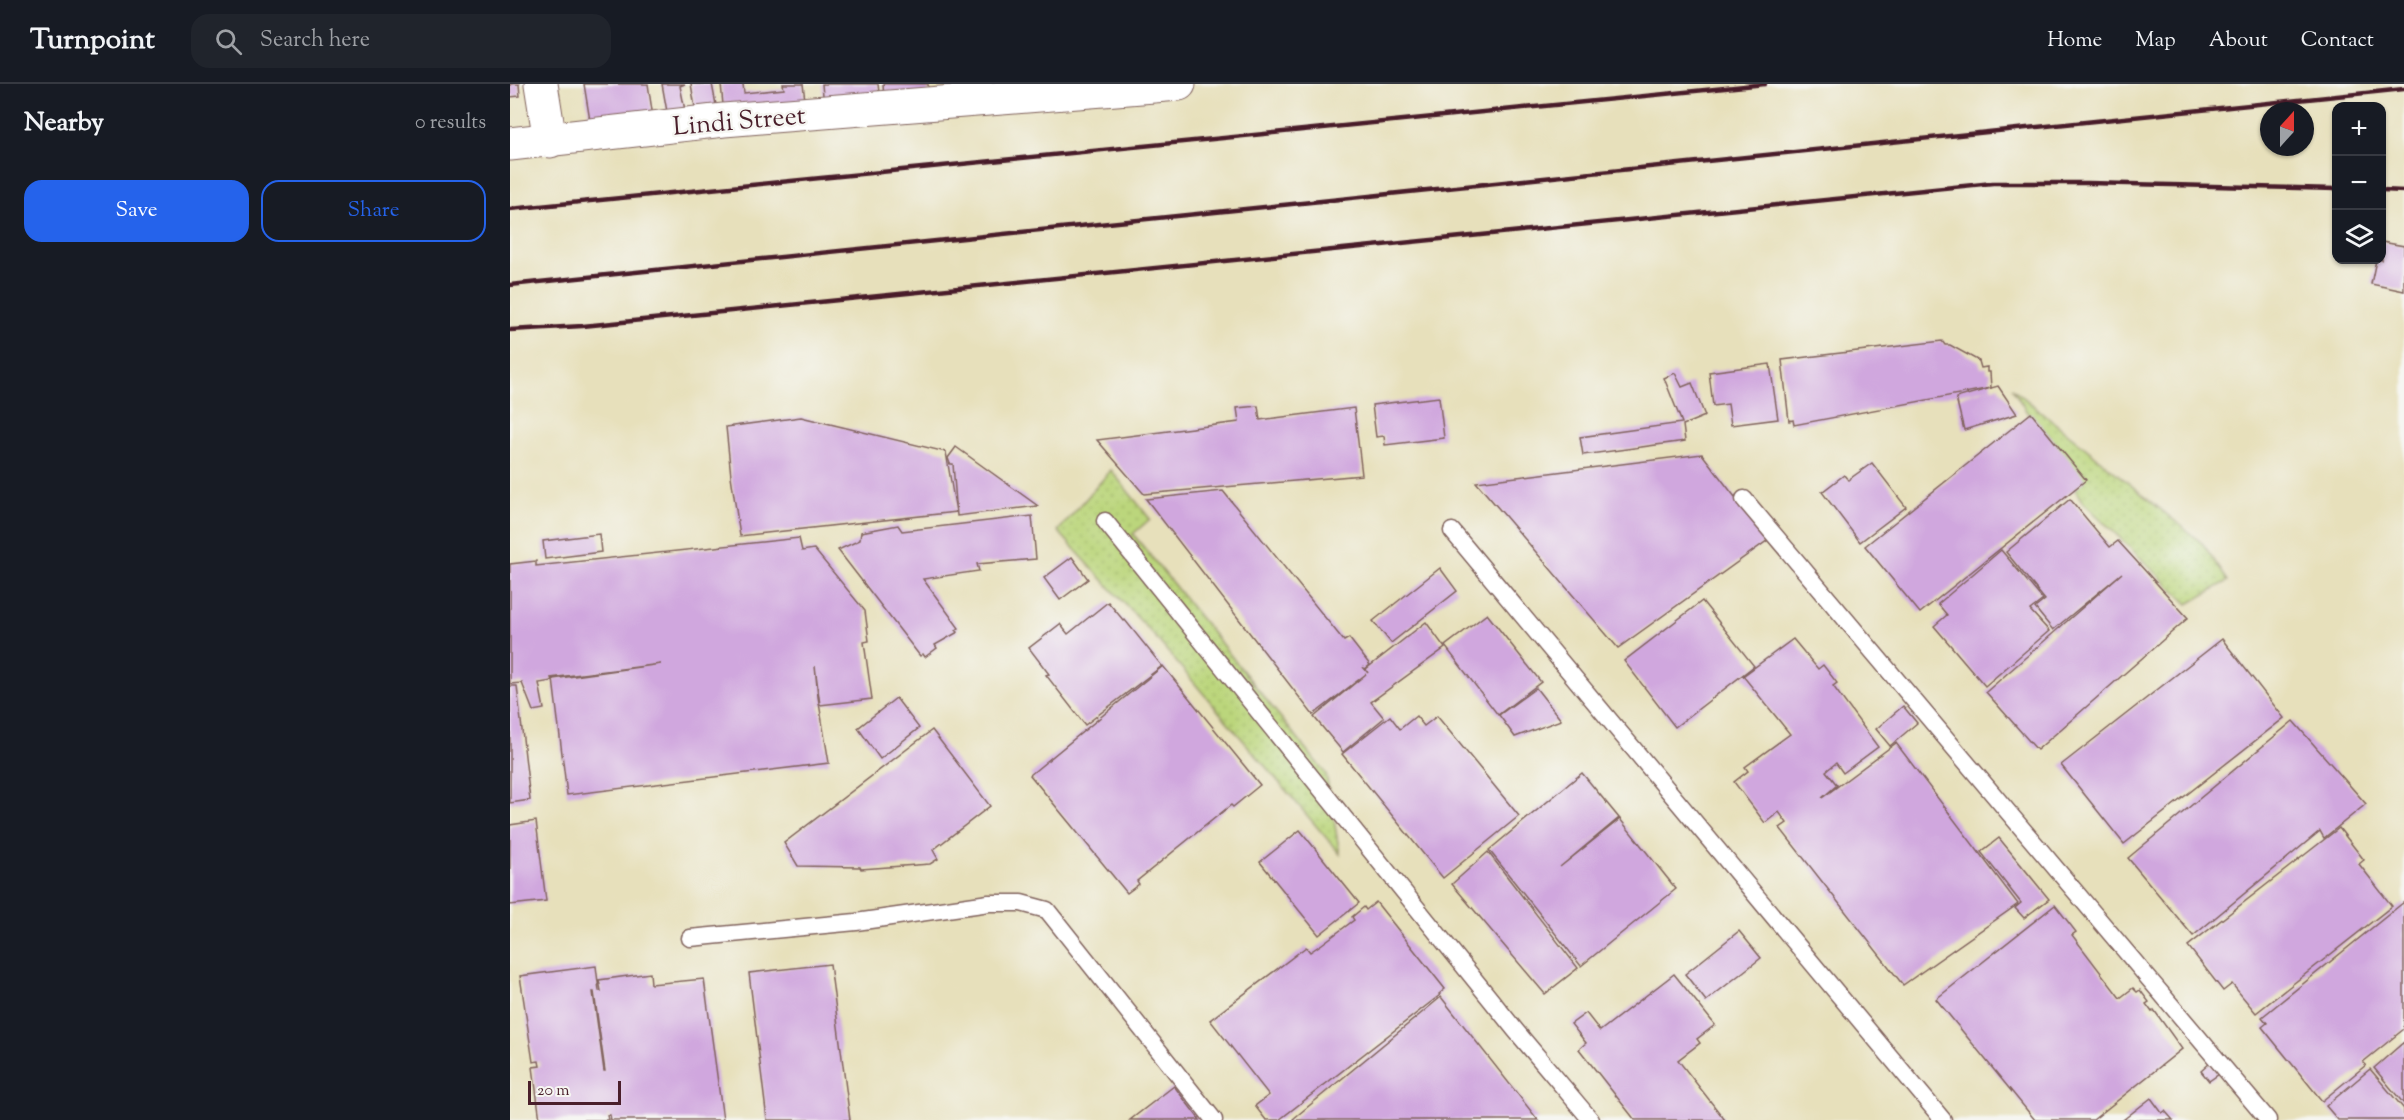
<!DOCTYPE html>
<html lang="en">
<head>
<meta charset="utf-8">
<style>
  body { margin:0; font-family:"Sorts Mill Goudy",serif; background:#20242c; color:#f1f3f6 }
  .controls { position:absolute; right:18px; top:18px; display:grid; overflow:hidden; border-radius:12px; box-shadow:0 2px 4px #0004 }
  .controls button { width:54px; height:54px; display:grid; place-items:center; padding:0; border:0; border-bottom:2px solid #363941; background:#171b24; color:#f1f3f6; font:30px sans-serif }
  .compass { position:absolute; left:1750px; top:18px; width:54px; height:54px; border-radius:50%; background:#171b24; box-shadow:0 2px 4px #0004; rotate:21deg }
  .scale { position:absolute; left:18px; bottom:15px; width:93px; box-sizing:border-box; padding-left:6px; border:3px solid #4a1f2b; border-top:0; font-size:16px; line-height:21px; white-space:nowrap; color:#4a1f2b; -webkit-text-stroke:4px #f6f6f2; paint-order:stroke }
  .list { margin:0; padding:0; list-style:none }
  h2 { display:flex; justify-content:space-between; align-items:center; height:78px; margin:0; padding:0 24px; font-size:26px }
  h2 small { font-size:20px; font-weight:400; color:#9ea1a6 }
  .actions { display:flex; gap:12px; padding:18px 24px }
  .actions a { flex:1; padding:14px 0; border:2px solid #2563eb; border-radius:18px; text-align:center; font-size:21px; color:#2563eb }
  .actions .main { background:#2563eb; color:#fff }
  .icon { flex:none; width:33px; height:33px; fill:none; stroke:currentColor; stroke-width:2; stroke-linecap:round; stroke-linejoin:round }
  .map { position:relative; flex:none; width:1894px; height:1036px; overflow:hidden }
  header { display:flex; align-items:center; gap:36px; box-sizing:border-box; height:84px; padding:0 30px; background:#171b24; border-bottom:2px solid #363941 }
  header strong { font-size:28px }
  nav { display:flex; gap:33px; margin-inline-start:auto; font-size:21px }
  .search { width:420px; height:54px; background:#20242c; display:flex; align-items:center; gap:15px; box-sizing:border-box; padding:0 21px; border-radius:18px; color:#9ea1a6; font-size:22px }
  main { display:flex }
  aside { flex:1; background:#171b24 }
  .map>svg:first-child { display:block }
  .green { fill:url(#green-dots); stroke:#827a53; stroke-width:1.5 }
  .building { fill:#d0a7de; fill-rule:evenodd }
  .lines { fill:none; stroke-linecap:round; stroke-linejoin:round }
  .lane-casing { stroke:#81635d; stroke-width:19 }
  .street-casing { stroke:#81635d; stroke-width:35 }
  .lane { stroke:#fff; stroke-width:16 }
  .street { stroke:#fff; stroke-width:33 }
  .rail { stroke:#4a1f2b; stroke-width:4.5 }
  .labels { text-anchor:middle; stroke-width:5; stroke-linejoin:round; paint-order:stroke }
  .street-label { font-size:26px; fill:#4a1f2b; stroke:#f6f6f2 }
</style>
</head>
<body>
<header>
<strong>Turnpoint</strong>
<div class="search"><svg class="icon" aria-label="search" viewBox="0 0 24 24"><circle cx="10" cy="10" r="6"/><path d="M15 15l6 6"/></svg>Search here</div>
<nav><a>Home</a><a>Map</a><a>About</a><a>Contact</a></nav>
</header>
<main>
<aside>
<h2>Nearby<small>0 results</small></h2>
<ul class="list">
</ul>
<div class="actions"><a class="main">Save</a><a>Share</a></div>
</aside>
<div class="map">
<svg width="1894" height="1036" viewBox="0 0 1894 1036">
  <defs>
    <pattern id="green-dots" width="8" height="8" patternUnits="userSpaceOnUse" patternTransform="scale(1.5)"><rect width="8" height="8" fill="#bbd67b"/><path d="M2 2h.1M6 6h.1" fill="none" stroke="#a2b76a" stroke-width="1.8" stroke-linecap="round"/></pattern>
  </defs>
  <rect width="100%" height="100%" fill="#f6f6f2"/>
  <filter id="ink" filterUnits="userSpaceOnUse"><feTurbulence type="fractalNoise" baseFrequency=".0167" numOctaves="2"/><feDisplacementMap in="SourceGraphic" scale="12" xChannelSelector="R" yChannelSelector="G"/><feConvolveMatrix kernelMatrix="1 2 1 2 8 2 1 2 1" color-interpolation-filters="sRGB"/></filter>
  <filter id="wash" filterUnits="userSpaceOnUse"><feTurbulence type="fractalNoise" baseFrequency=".008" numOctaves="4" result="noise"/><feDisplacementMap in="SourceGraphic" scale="24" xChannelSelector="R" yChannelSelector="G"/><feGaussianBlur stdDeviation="1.35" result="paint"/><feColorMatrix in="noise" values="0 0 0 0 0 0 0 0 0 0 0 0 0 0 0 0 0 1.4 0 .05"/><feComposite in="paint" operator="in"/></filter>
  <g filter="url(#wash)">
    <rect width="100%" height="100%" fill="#e7e0bb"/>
    <g class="green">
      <polygon points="1502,304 1693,460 1718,497 1678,520 1572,417"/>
      <polygon points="601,386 640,435 623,450 816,690 830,770 646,554 548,447"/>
    </g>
    <g id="blocks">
      <g class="building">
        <polygon points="0,0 9,0 10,12 0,13"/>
        <polygon points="74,0 138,0 144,40 82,49"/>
        <polygon points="152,0 175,0 170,2 177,36 159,39"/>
        <polygon points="181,0 202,0 208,31 187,35"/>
        <polygon points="211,0 233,0 234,9 274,5 273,0 293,0 296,24 214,31"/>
        <polygon points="312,0 368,0 370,17 314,23"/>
        <polygon points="373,0 418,0 419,12 374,16"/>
        <polygon points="1872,158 1894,162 1894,207 1861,200 1866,176 1872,176"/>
        <polygon points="1432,257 1435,261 1440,261 1469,277 1471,284 1477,283 1477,288 1480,288 1481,304 1284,341 1283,336 1279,337 1272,276"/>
        <polygon points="1260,280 1268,335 1221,341 1218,320 1203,322 1199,288"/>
        <polygon points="1165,289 1172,303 1182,299 1195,332 1173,341 1175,357 1073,371 1070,353 1172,339 1154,294"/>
        <polygon points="1488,302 1507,330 1454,346 1446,314"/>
        <polygon points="929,313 934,354 875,361 874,352 866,353 862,321"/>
        <polygon points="748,322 750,336 844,324 852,391 634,410 587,356 729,338 727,324"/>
        <polygon points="1521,329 1576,396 1410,529 1355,462"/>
        <polygon points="291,333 436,368 446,428 230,452 221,392 216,343"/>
        <polygon points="446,363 528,422 447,432 443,380 440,380 438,374"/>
        <polygon points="1192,370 1258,456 1108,564 966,398"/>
        <polygon points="1362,379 1396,423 1350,458 1312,408 1334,391 1338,396"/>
        <polygon points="713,407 834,557 839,554 860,581 855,585 853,583 858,589 856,585 916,538 935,564 861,618 874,634 833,668 804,633 856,590 803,631 636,415"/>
        <polygon points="1560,415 1600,463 1608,457 1678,534 1527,666 1476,608 1612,489 1543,546 1525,524 1535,516 1496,468"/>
        <polygon points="522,432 526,475 467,480 469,487 413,495 449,544 446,546 448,548 425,561 427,564 415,573 413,570 410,572 328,466 350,456 351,448 388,441 392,447"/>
        <polygon points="89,450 91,468 35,475 33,457"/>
        <polygon points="289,454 292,467 304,465 355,527 359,557 354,558 362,615 310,621 305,582 308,613 319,679 57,711 43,595 151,580 41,594 42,597 29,599 34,625 23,627 12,599 0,600 0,480 26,477 26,482"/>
        <polygon points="1491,466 1533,516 1520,526 1539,547 1475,602 1424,542 1437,531 1428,520"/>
        <polygon points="562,473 578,495 550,516 534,494"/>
        <polygon points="930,484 947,507 881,559 863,537"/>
        <polygon points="1192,517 1244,582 1165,643 1114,577"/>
        <polygon points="598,518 614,537 615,536 652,582 575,641 536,591 539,590 519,564 550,540 558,550"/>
        <polygon points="977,530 1031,598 988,631 935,562"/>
        <polygon points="1283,555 1308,585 1313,581 1327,599 1323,602 1368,663 1333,689 1326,679 1316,687 1327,701 1312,714 1386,659 1508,820 1393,901 1270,744 1277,739 1269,728 1255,739 1224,698 1238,687 1235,683 1280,650 1233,592"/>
        <polygon points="1712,555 1774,634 1614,760 1551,681"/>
        <polygon points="653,582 750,701 723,723 721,721 627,797 629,800 617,809 520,691"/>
        <polygon points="0,602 7,602 20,716 0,719"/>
        <polygon points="1026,604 1051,636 1005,653 989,631"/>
        <polygon points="386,614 409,644 370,675 348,644"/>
        <polygon points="1393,622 1407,639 1380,662 1366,645"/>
        <polygon points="880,632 890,645 906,632 914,642 927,632 1009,732 933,794 832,670"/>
        <polygon points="1783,637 1856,720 1814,754 1810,747 1683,852 1618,774"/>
        <polygon points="422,646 480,722 423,766 428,775 420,780 351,785 350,783 288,782 274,759"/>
        <polygon points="1072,689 1109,734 1050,783 1110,735 1166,805 1071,882 979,766"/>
        <polygon points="26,737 36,817 0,821 0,741"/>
        <polygon points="1829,744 1854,776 1849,780 1882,822 1746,929 1722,900 1713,907 1678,862"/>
        <polygon points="790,746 849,819 809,851 750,778"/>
        <polygon points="1489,754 1539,815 1514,834 1505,824 1511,819 1471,768"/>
        <polygon points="978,768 1068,884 1035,910 942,800"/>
        <polygon points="866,818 935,905 929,910 930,911 769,1036 756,1036 745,1022 759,1011 700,936 796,863 800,868 812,860 844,836 842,833 854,823 856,826"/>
        <polygon points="1894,818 1894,945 1853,978 1856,981 1812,1017 1752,943 1757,939 1752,933"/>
        <polygon points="1545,821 1566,848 1562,851 1610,914 1623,904 1627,908 1630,906 1639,918 1636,920 1642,928 1644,926 1672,965 1583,1036 1525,1036 1426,915"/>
        <polygon points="1229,847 1251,874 1196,917 1175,890"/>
        <polygon points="320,880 340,1036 257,1036 239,889"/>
        <path d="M86,882l3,25h2l-2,-11 51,-7 1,11 53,-5 19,141h-112l-1,-5h-3l1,5h-68l-7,-53 7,-1 -1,-5 -6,1 -13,-86zM83,908h1l11,79h-1z"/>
        <polygon points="1164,890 1205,941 1187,955 1190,959 1168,976 1215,1036 1125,1036 1069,965 1076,959 1061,940 1076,929 1090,947"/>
        <polygon points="931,913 1028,1036 784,1036 783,1035"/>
        <polygon points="1894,958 1894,1020 1864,984"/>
        <polygon points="1700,979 1709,990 1699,997 1691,987"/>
        <polygon points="1860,985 1894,1025 1894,1036 1828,1036 1816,1022"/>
        <polygon points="664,1002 690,1036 620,1036"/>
        <polygon points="1641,1014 1652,1029 1655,1027 1663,1036 1613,1036"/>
      </g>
    </g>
  </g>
  <g filter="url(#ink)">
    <use href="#blocks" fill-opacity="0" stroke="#81635d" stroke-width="1.5"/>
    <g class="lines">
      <defs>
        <g id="lane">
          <polyline points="1234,415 1758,1036"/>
          <polyline points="595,437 1006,947 1081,1036"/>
          <polyline points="942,447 1433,1036"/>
          <polyline points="180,854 346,838 479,819 511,819 537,826 704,1036"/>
        </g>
        <g id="street">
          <polyline points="31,0 40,57"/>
          <polyline points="0,60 214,36 669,0"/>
        </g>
      </defs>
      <use href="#lane" class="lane-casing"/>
      <use href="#street" class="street-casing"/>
      <use href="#lane" class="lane"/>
      <use href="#street" class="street"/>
      <g class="rail">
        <polyline points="1872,106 1894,107"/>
        <polyline points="0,125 1255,0"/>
        <polyline points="0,201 1894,5"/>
        <polyline points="0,246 73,242 1483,99 1578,99 1826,105"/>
      </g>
    </g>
  </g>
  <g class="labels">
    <g class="street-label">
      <text transform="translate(229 36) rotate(-5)" y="9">Lindi Street</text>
    </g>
  </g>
</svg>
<div class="controls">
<button>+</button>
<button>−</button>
<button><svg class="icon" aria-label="layers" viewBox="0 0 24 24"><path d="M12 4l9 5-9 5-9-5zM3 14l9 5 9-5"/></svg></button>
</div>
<svg class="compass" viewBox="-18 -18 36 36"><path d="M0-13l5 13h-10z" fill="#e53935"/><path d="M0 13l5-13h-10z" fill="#9ea1a6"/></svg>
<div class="scale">20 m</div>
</div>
</main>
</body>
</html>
